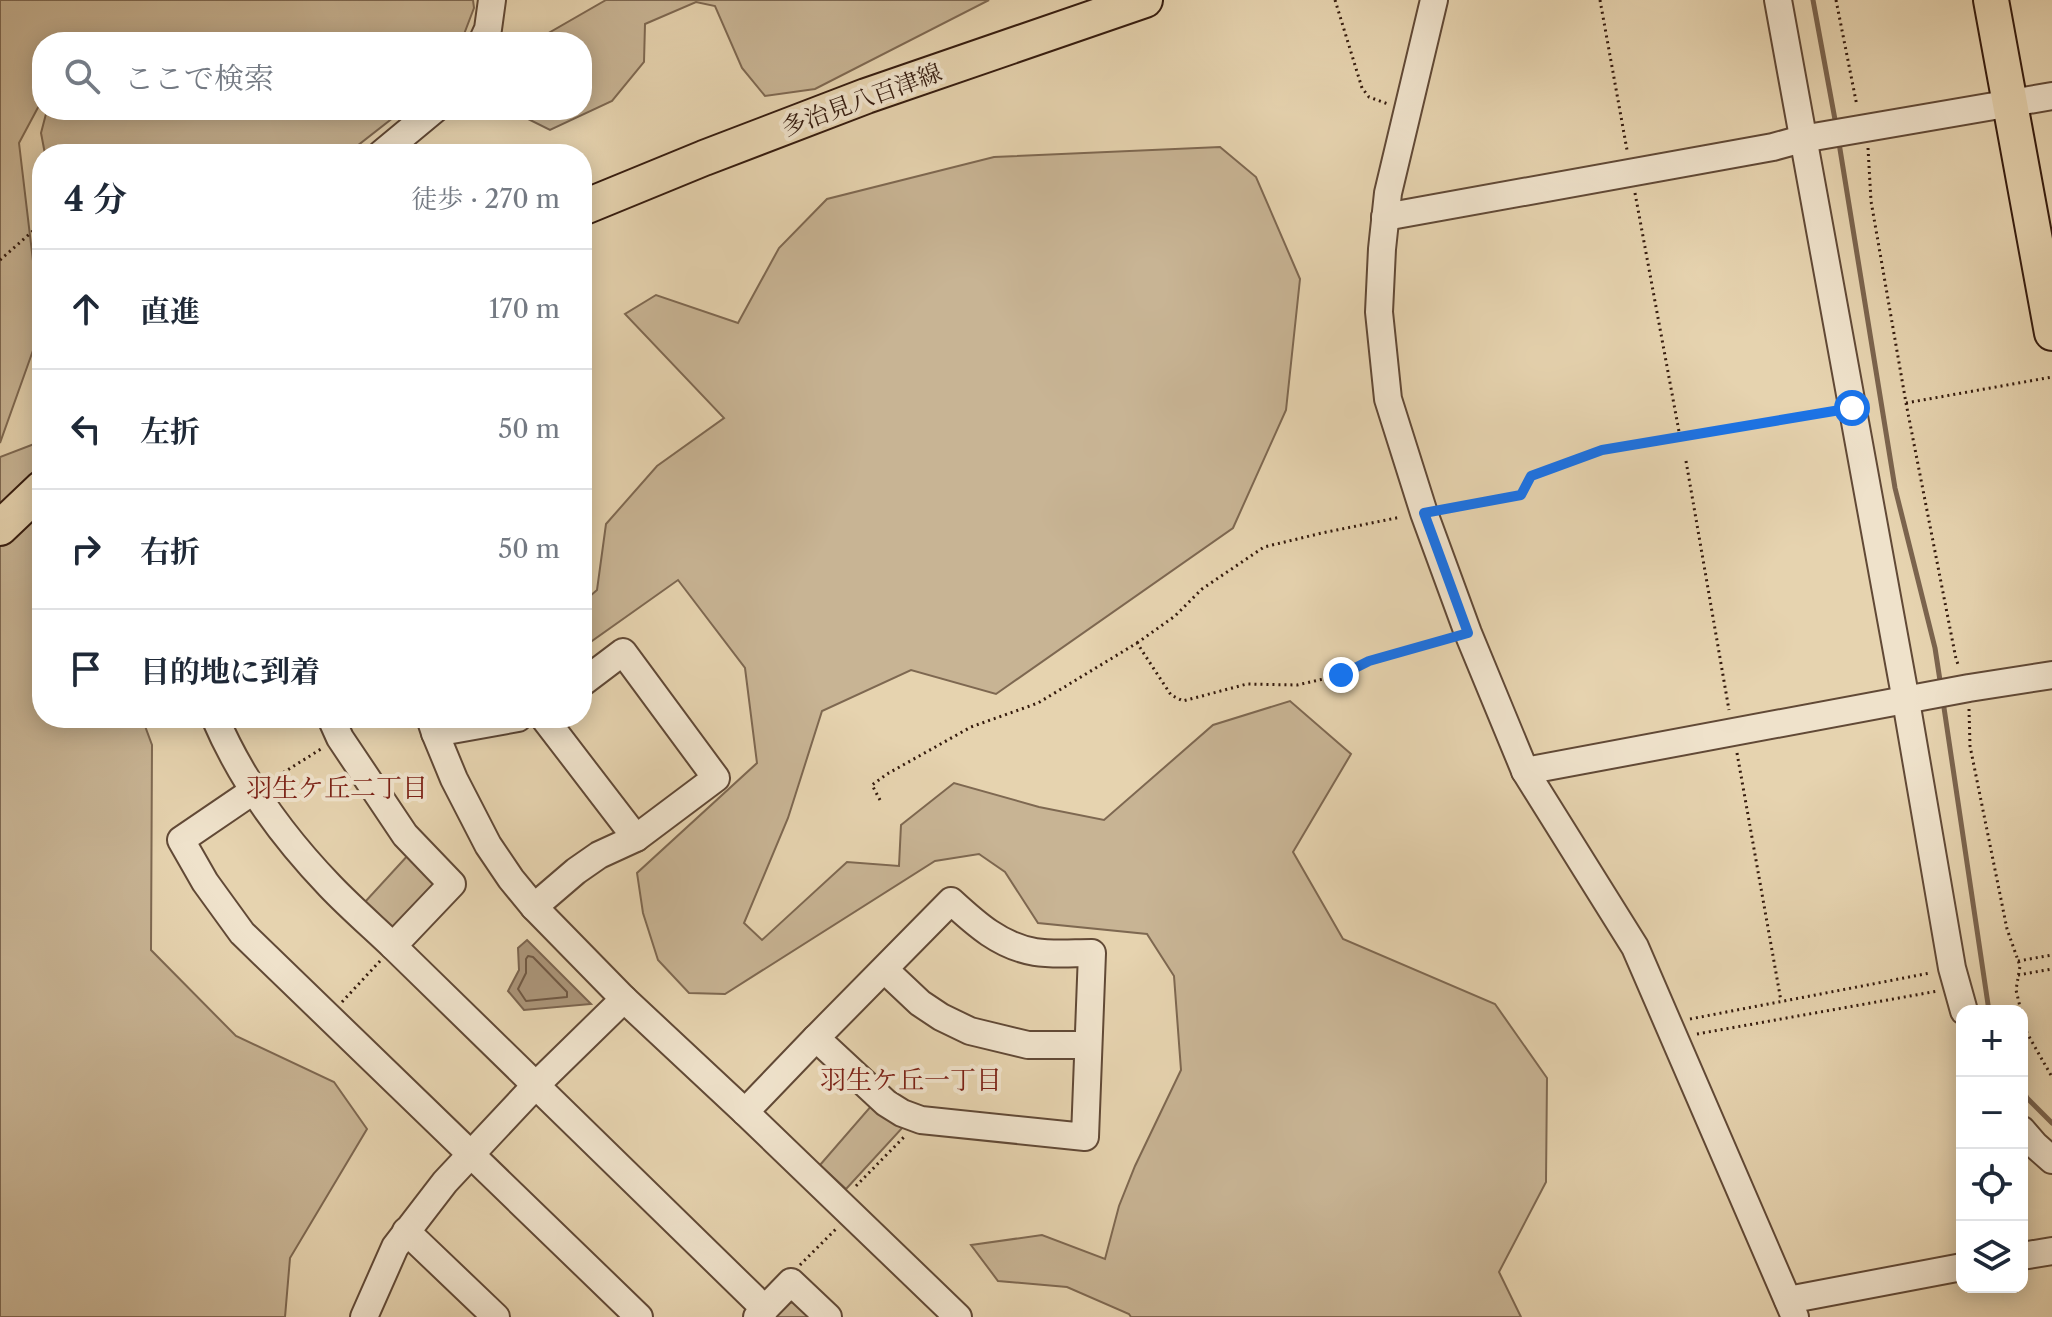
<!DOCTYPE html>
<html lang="ja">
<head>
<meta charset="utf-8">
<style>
  body { margin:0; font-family:"Libre Caslon Text","Noto Serif JP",serif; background:#f2f2f3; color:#1f2937 }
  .controls { position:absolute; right:24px; bottom:24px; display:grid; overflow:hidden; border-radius:16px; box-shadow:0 4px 20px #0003 }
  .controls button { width:72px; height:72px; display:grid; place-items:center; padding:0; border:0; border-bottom:2px solid #e0e1e3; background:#fff; color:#1f2937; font:40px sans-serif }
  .stop { position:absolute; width:24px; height:24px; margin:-18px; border:6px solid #1a73e8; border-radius:50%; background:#fff }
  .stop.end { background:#1a73e8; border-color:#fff; box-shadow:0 2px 8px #0008 }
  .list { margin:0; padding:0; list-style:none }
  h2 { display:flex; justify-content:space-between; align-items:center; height:104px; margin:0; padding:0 32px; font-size:34px }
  h2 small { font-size:26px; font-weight:400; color:#747a83 }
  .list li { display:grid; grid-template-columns:52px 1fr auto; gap:24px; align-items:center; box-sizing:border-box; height:120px; padding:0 32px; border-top:2px solid #e0e1e3 }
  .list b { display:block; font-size:30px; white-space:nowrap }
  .list em { font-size:26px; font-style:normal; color:#747a83 }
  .icon { flex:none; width:44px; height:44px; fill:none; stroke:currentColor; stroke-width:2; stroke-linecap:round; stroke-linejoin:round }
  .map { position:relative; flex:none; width:2052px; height:1317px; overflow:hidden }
  .search { position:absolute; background:#fff; box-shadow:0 4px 20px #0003; left:32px; top:32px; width:560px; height:88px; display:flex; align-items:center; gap:20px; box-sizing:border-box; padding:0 28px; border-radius:32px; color:#747a83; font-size:30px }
  .panel { position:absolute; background:#fff; box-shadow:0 4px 20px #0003; left:32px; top:144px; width:560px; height:584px; border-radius:32px }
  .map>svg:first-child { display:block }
  .green { fill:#c8b494; stroke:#7e6851; stroke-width:2 }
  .water { fill:#aa9478; stroke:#7b644e; stroke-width:2 }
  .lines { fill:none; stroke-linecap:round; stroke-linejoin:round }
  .shore { stroke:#705843; stroke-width:2 }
  .stream { stroke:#7b644e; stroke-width:5 }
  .minor-casing { stroke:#614936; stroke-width:30 }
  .major-casing { stroke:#351b0e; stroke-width:38 }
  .path { stroke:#351b0e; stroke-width:3; stroke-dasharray:2 4; stroke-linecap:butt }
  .minor { stroke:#efe2cb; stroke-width:26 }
  .major { stroke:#e6d3af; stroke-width:34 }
  .route { stroke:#1a73e8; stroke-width:10 }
  .labels { text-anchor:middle; stroke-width:8; stroke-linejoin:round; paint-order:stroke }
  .street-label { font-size:24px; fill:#351b0e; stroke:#efe2cb }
  .neighbourhood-label { font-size:26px; fill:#7a1f14; stroke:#efe2cb }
</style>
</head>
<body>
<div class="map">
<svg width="2052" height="1317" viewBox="0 0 2052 1317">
  <rect width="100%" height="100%" fill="#e6d3af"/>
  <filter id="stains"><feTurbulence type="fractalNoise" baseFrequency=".0025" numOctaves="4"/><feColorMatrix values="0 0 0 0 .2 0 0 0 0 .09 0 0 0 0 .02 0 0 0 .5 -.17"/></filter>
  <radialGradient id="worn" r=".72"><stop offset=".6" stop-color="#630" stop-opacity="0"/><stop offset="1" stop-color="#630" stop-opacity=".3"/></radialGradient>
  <g class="green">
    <polygon points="0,0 473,0 474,8 461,42 42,42 42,100 19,143 41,328 0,443"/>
    <polygon points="606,0 989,0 815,89 765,96 742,68 715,6 696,2 645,24 644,62 612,101 550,130 510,110 582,110 582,42 533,42"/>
    <polygon points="47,110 403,110 352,150 350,154 45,154 41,133"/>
    <polygon points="1220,147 1256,177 1300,279 1286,410 1233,528 996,694 911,670 822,711 788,818 744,923 762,940 847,862 899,866 901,825 954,783 1039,807 1104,820 1213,725 1290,701 1351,754 1293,852 1343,939 1495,1004 1547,1078 1546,1182 1499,1272 1521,1317 1131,1317 1129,1314 1067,1287 998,1281 971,1245 1042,1235 1105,1259 1119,1206 1135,1166 1181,1070 1174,976 1147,934 1038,923 1005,872 979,854 935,861 725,994 689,993 658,960 643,913 637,873 757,763 745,668 678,580 582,648 582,603 597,590 606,524 657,466 724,418 625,314 656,295 738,323 779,248 827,199 994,157"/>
    <polygon points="42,441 42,718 142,718 152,745 151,950 236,1036 334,1082 367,1129 290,1258 285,1317 0,1317 0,457"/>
    <polygon points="410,853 435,878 435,893 399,931 388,929 364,903"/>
    <polygon points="872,1105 904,1126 846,1189 820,1165"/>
    <polygon points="797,1301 815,1317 776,1317 790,1303"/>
  </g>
  <polygon class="water" points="527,940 591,1004 524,1010 508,991 519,970 518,948"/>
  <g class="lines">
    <polygon class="shore" points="528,956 533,957 567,992 567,997 526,1001 518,989 526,973 526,959"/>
    <g class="stream">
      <polyline points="1813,0 1836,125"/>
      <polyline points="1839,143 1895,488 1935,648 1941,687"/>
      <polyline points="1943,701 1989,1011"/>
      <polyline points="2022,1088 2027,1098 2052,1123"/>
    </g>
    <defs>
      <g id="minor">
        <polyline points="1434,0 1388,193 1382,249 1379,312 1388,399 1424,513 1468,633 1525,771 1635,947 1795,1317"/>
        <polyline points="1778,0 1906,701 1952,968 1964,1011"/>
        <polyline points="482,42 488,29 492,0"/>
        <polyline points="381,154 434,110"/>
        <polyline points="1385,217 1773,147 1802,139 2052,96"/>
        <path d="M215,718c27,63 68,119 115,168 20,21 42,40 63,60l372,363"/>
        <polyline points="331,718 340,738 405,835 452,884 393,946"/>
        <polyline points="430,718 435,733 454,779 488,845 511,879 534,907 624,999 745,1112 958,1317"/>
        <polyline points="544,718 636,838"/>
        <polyline points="435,733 518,718"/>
        <polyline points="1525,771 1969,688 2052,675"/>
        <polyline points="253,791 181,840 205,882 242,933 639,1317"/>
        <path d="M951,901c25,23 49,45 84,51 18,3 38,1 57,1l-7,184 -164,-17 -19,-7 -16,-10 -70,-65z"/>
        <polyline points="534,907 576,871 599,855 636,838 716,778 623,652 582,683"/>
        <polyline points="885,970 920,1003 941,1017 970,1031 1028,1045 1088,1045"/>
        <polyline points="745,1112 816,1038"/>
        <polyline points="2022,1130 2035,1145 2052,1160"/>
        <polyline points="406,1231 496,1317"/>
        <polyline points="2022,1256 2052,1251"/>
        <polyline points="1788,1300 1962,1267"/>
        <polyline points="364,1317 395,1247 445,1182 535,1086 624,999"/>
        <polyline points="757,1317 791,1282 828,1317"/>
      </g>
      <g id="major">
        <polyline points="1991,0 2052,333"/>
        <polyline points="582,208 704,158 866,96 1145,0"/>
        <polyline points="0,528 42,488"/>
      </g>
    </defs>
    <use href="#minor" class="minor-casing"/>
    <use href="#major" class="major-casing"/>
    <g class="path">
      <polyline points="1335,0 1362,88 1369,97 1388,104"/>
      <polyline points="1600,0 1627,150"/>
      <polyline points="1836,0 1857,106"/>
      <polyline points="1868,148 1871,201 1906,403 1956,659 1959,667"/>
      <polyline points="1635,193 1680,437"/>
      <polyline points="0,260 42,223"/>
      <polyline points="1906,403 2052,377"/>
      <polyline points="1686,461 1729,710"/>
      <polyline points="1444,509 1521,495 1531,476 1602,450 1833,412"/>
      <polyline points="1137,643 1175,616 1202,589 1264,547 1322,533 1401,517"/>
      <polyline points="1969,709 1970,746 2007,929 2020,966 2016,990 2021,1011"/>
      <polyline points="1737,753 1781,1001"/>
      <polyline points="273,779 321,749"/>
      <polyline points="880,800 872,785 887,774 971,727 1038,703 1137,643 1171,695 1183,701 1247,684 1297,685 1341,675 1369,661 1449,638"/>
      <polyline points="2018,961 2052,955"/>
      <polyline points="2018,975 2052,969"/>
      <polyline points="342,1002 380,961"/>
      <polyline points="2022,1014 2027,1033 2052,1077"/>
      <polyline points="1690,1019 1930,973"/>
      <polyline points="1697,1034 1938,991"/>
      <polyline points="856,1186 904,1137"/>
      <polyline points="800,1265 837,1228"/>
    </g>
    <use href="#minor" class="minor"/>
    <use href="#major" class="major"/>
  </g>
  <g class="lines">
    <polyline class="route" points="1341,675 1369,661 1468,633 1424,513 1521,495 1531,476 1602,450 1852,408"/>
  </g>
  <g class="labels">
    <g class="street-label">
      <text transform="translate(862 100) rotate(-20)" y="8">多治見八百津線</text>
    </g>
    <g class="neighbourhood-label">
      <text x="337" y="797">羽生ケ丘二丁目</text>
      <text x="911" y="1089">羽生ケ丘一丁目</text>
    </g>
  </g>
  <rect width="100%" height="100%" filter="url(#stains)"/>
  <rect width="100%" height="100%" fill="url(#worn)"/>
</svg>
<div class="controls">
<button>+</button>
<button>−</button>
<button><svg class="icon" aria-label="locate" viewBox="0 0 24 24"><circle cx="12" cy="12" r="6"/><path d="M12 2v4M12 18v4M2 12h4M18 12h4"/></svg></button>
<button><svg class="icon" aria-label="layers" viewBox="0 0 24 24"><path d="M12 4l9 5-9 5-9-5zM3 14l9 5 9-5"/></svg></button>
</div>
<div class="stop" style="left:1852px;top:408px"></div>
<div class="stop end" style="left:1341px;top:675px"></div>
<div class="search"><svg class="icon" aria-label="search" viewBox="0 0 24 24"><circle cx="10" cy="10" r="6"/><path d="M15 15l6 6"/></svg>ここで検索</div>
<section class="panel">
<h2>4 分<small>徒歩 · 270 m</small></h2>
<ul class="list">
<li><svg class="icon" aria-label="ahead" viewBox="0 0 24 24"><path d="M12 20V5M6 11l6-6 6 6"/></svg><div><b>直進</b></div><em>170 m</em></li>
<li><svg class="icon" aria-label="left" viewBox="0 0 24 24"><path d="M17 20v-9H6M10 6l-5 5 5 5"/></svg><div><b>左折</b></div><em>50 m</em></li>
<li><svg class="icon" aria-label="right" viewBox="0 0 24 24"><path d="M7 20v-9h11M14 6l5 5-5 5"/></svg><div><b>右折</b></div><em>50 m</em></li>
<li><svg class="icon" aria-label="arrive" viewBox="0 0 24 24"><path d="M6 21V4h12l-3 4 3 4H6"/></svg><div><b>目的地に到着</b></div></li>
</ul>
</section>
</div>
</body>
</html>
